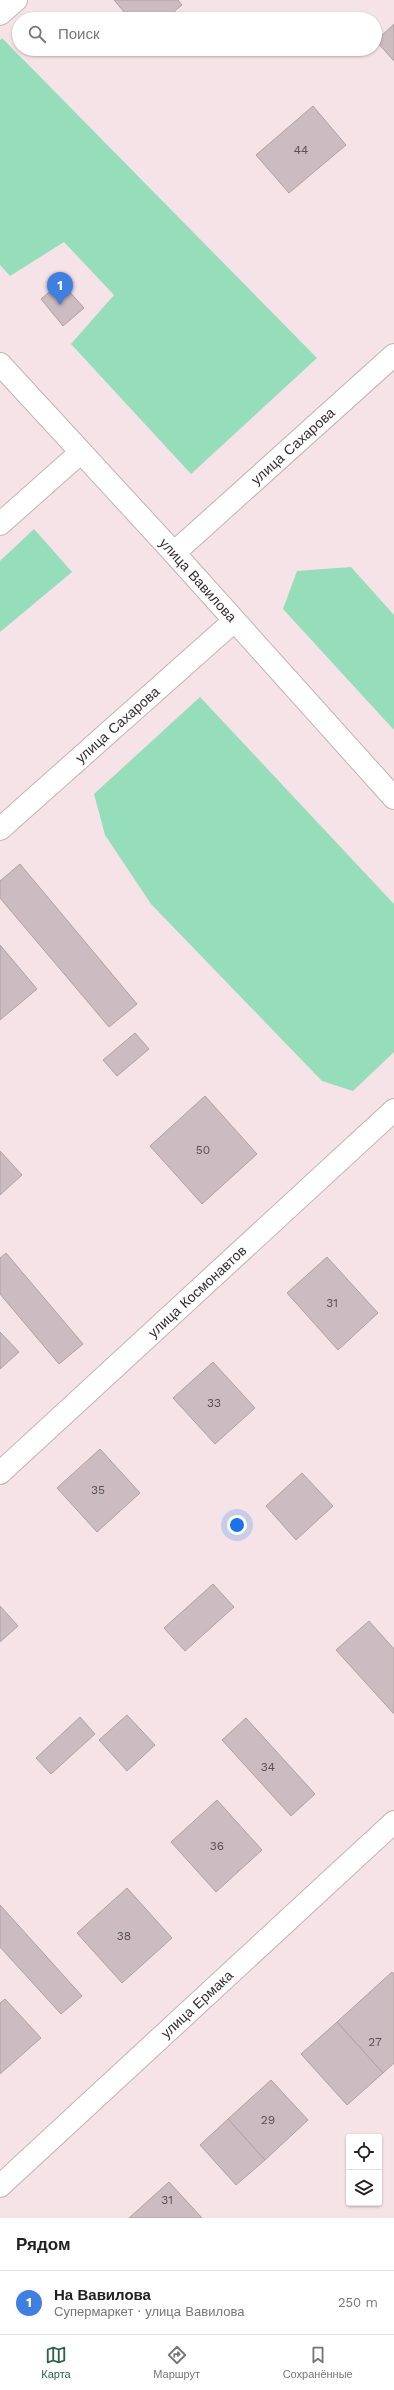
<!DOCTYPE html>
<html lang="ru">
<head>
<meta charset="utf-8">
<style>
  body { margin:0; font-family:"Work Sans",sans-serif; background:#f6f6f6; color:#222 }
  .controls { position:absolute; right:12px; bottom:12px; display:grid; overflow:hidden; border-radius:4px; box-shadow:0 1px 3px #0004 }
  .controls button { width:36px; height:36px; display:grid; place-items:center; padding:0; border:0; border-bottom:1px solid #e0e0e0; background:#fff; color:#222; font:20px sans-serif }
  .you { position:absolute; left:237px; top:1525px; width:14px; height:14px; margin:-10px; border:3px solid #fff; border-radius:50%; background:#1a73e8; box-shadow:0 0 0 6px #1a73e833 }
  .badge { display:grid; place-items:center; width:26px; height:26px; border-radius:50%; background:#2a624a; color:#fff; font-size:13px; font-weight:700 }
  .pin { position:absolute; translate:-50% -33px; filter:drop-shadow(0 1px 2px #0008) }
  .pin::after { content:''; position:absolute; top:21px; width:14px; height:12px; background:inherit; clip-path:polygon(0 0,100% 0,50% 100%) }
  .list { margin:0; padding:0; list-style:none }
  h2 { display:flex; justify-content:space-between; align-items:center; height:52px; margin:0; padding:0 16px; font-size:17px }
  h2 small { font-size:13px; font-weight:400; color:#767676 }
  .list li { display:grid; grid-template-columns:26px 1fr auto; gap:12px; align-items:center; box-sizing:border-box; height:64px; padding:0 16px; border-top:1px solid #e0e0e0 }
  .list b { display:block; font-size:15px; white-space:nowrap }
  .list p { margin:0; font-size:13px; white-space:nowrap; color:#767676 }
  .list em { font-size:13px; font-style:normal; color:#767676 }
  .icon { flex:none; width:22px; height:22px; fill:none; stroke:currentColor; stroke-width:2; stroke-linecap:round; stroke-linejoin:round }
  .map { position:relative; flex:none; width:394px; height:2218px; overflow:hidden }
  .search { position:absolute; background:#fff; box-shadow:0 1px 3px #0004; left:12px; right:12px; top:12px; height:44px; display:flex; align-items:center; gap:10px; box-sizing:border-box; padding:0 14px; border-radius:22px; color:#767676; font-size:15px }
  .sheet { height:116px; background:#fff }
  nav { display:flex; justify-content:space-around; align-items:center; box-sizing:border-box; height:56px; border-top:1px solid #e0e0e0; background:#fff; font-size:11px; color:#767676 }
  nav a { display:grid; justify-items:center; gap:2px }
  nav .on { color:#2a624a }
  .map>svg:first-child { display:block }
  .green { fill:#96ddbb }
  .building { fill:#ccbbc0; stroke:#b1a0a5 }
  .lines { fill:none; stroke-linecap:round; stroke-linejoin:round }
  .minor-casing { stroke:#c3b2b7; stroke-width:24 }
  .tertiary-casing { stroke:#c3b2b7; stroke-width:24 }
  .minor { stroke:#fff; stroke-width:22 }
  .tertiary { stroke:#fff; stroke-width:22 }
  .labels { text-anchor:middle; stroke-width:3; stroke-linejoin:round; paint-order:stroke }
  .number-label { font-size:12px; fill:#595052 }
  .street-label { font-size:14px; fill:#332c2e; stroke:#f5e3e8 }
</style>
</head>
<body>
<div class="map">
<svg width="394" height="2218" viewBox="0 0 394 2218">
  <rect width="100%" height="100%" fill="#f5e3e8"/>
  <g class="green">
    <polygon points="2,38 317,358 191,474 71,344 114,295 64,242 10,276 0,265 0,40"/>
    <polygon points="34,529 72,572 0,632 0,561"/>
    <polygon points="351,567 394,615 394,730 283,609 297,571"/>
    <polygon points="200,697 394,904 394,1052 353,1091 322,1081 151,904 105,835 94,794"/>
  </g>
  <g class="building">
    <polygon points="114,0 178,0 182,5 165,19 130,19"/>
    <polygon points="394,24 394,61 376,41"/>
    <polygon points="313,106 346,145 289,193 256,155"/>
    <polygon points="61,282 84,308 63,326 41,299"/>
    <polygon points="20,864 137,1004 109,1027 0,898 0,881"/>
    <polygon points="0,945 37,989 0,1020"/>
    <polygon points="135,1033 149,1049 117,1076 103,1060"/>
    <polygon points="205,1096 257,1154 202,1204 150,1146"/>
    <polygon points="0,1151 22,1175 0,1195"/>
    <polygon points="6,1253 83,1344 59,1364 0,1294 0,1258"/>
    <polygon points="327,1257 378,1313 338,1350 287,1293"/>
    <polygon points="0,1332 19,1352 0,1369"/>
    <polygon points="213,1362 255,1408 215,1444 173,1398"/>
    <polygon points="100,1449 140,1493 97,1532 57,1488"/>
    <polygon points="302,1473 333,1506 296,1540 266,1506"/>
    <polygon points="213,1584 234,1607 185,1651 164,1628"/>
    <polygon points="0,1606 18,1626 0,1642"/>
    <polygon points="369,1621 394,1649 394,1714 336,1650"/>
    <polygon points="127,1715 155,1745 127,1771 99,1740"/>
    <polygon points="80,1717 95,1734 51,1774 36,1758"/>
    <polygon points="246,1718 315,1794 291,1816 222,1740"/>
    <polygon points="217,1800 262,1850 216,1892 171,1842"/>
    <polygon points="127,1888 172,1938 122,1983 77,1933"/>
    <polygon points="0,1905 82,1996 61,2014 0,1947"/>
    <polygon points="392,1972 394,1974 394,2063 383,2073 337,2022"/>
    <polygon points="5,1999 41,2038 0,2074 0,2003"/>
    <polygon points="337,2022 383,2073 347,2105 301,2054"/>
    <polygon points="271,2080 308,2120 265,2160 228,2119"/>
    <polygon points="228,2119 265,2160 236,2185 200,2145"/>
    <polygon points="169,2182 202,2218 129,2218"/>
  </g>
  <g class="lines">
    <defs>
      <g id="minor">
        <polyline points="0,14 16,0"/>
        <polyline points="0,524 80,453"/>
        <path id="s1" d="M174,553l220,-198"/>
        <path id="s2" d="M0,829l234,-208"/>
        <path id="s3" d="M0,1473l394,-363"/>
        <path id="s4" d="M0,2186l394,-364"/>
      </g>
      <g id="tertiary">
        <path id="s5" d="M0,364l174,189 220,245"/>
      </g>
    </defs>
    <use href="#minor" class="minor-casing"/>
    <use href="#tertiary" class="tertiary-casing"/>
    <use href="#minor" class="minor"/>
    <use href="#tertiary" class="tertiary"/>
  </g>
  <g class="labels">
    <g class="number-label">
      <text x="301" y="154">44</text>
      <text x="203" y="1154">50</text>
      <text x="332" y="1307">31</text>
      <text x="214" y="1407">33</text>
      <text x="98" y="1494">35</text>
      <text x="268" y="1771">34</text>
      <text x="217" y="1850">36</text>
      <text x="124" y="1940">38</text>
      <text x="375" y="2046">27</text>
      <text x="268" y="2124">29</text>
      <text x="167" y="2204">31</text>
    </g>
    <g class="street-label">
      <text dy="5" stroke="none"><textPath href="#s1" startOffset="160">улица Сахарова</textPath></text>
      <text dy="5" stroke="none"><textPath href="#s5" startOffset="293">улица Вавилова</textPath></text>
      <text dy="5" stroke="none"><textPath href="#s2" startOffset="157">улица Сахарова</textPath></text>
      <text dy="5" stroke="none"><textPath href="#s3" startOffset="268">улица Космонавтов</textPath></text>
      <text dy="5" stroke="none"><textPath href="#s4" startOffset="268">улица Ермака</textPath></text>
    </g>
  </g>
</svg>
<div class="controls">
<button><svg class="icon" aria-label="locate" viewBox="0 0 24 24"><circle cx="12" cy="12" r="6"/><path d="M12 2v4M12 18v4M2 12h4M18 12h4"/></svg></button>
<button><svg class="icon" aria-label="layers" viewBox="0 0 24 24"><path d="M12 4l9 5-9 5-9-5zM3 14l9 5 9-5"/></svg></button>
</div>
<div class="you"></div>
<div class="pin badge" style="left:60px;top:305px;background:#3f7fe0">1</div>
<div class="search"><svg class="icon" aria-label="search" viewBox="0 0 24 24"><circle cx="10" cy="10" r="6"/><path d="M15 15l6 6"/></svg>Поиск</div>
</div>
<section class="sheet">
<h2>Рядом<small></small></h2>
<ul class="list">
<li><span class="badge" style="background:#3f7fe0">1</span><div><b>На Вавилова</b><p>Супермаркет · улица Вавилова</p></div><em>250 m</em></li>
</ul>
</section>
<nav>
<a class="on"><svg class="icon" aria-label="map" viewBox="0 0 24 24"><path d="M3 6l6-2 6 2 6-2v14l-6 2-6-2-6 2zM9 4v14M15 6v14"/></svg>Карта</a>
<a><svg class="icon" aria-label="directions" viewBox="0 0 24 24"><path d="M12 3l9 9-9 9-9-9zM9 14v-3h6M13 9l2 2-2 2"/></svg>Маршрут</a>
<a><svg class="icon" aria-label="saved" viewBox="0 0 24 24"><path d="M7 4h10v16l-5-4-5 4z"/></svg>Сохранённые</a>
</nav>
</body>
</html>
